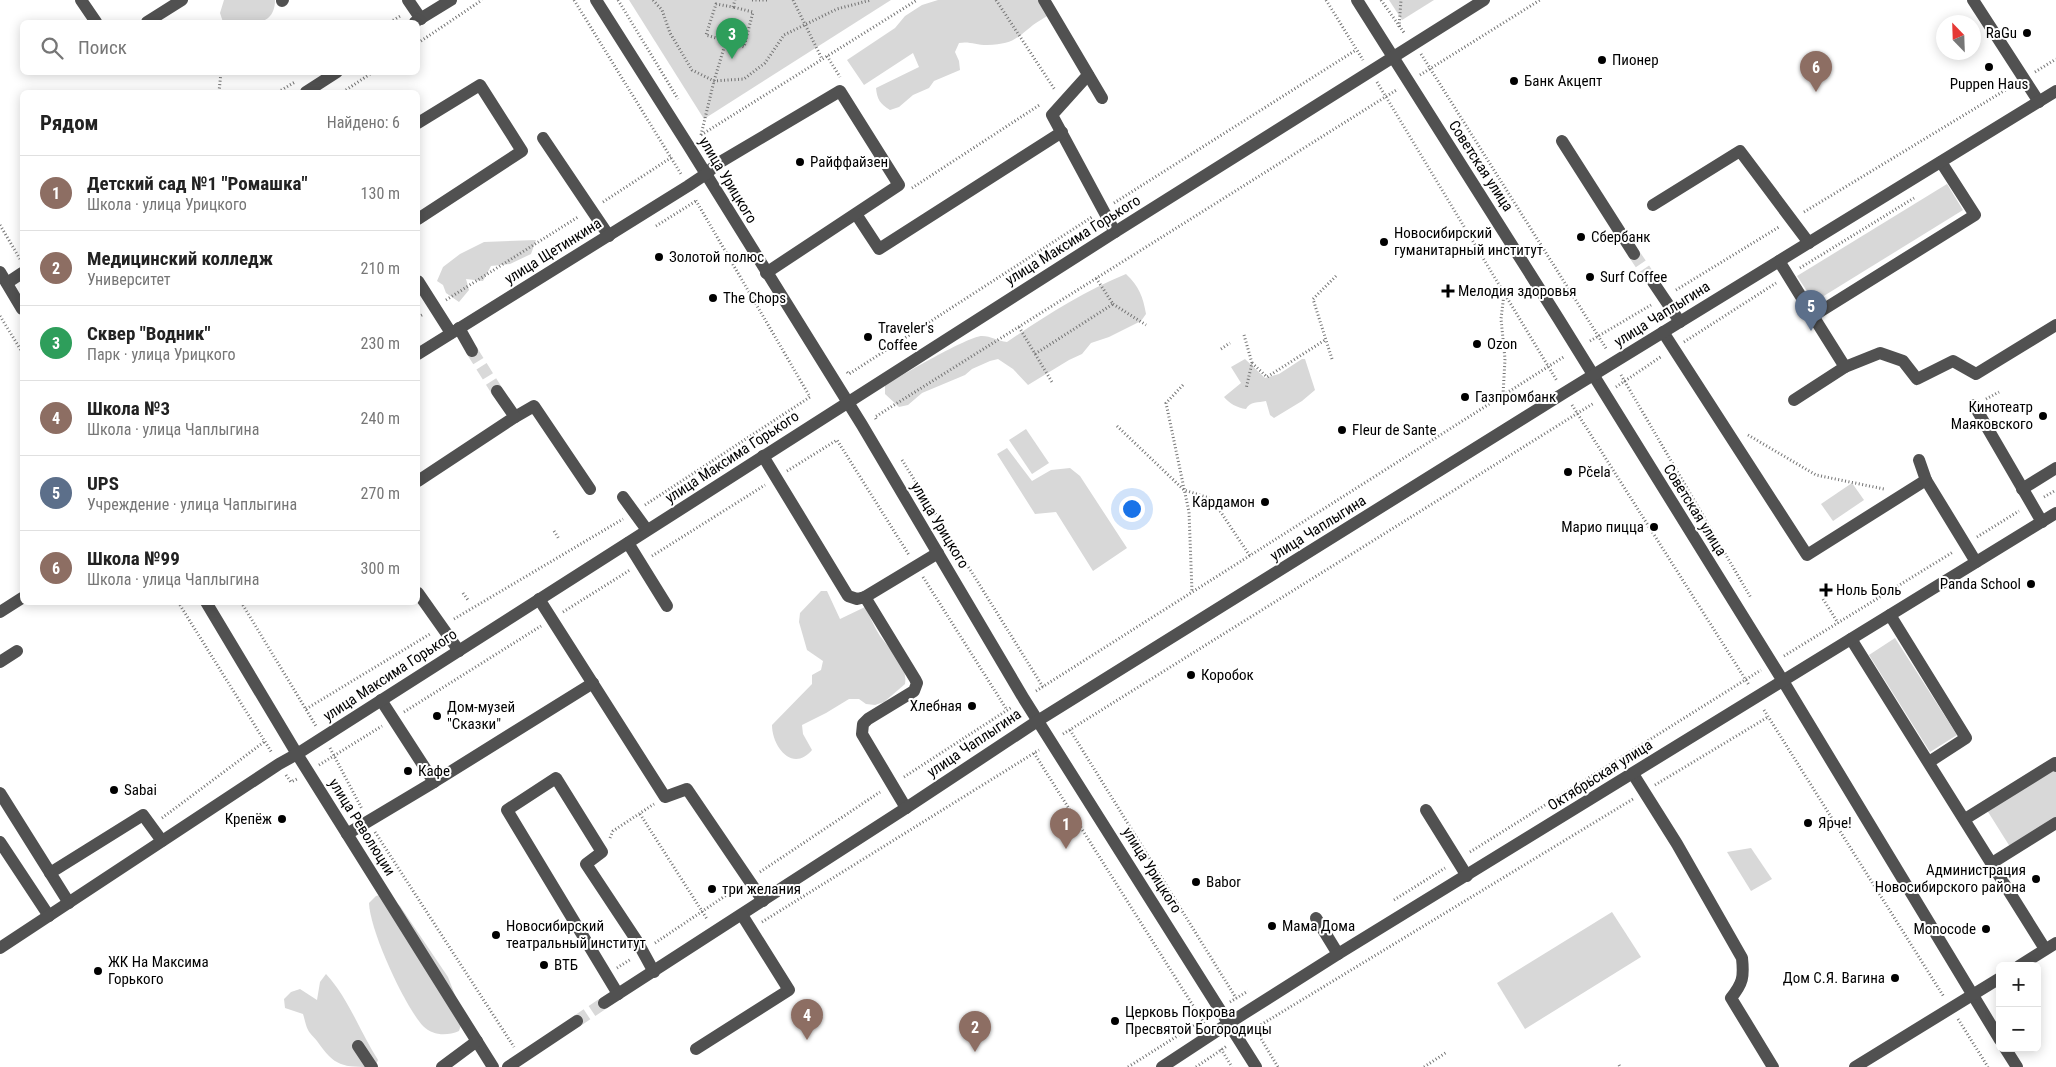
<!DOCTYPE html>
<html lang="ru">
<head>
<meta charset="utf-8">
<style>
  body { margin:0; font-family:"Roboto Condensed",sans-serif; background:#f2f2f2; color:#222 }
  .controls { position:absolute; right:15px; bottom:15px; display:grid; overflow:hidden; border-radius:8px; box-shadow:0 2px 12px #0003 }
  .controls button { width:45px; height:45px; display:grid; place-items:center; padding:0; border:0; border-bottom:1px solid #e0e0e0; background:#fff; color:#222; font:25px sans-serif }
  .compass { position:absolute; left:1936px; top:15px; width:45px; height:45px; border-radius:50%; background:#fff; box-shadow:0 2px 12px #0003; rotate:337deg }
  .you { position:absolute; left:1131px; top:508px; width:18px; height:18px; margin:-12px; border:4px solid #fff; border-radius:50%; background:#1a73e8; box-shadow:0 0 0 8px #1a73e833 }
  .badge { display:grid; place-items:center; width:32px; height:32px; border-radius:50%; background:#000; color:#fff; font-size:16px; font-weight:700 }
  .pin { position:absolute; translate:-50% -41px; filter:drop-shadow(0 1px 2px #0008) }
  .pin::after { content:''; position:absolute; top:26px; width:18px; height:15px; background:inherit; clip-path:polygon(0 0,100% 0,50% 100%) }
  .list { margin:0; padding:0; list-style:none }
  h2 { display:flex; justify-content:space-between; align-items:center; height:65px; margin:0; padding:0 20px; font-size:21px }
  h2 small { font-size:16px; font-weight:400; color:#767676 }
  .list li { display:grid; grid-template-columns:32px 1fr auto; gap:15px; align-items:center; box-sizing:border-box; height:75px; padding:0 20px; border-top:1px solid #e0e0e0 }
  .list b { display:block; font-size:19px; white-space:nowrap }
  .list p { margin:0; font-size:16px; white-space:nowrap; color:#767676 }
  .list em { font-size:16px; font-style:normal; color:#767676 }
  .icon { flex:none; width:28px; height:28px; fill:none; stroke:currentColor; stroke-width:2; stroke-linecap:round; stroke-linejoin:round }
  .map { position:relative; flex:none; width:2056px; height:1067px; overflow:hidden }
  .search { position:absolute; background:#fff; box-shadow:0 2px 12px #0003; left:20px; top:20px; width:400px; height:55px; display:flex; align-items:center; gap:12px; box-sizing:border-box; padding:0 18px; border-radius:8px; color:#767676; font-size:19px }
  .panel { position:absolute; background:#fff; box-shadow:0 2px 12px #0003; left:20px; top:90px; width:400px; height:515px; border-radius:8px }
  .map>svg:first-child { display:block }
  .green { fill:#d8d8d8 }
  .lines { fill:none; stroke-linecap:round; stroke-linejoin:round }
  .minor-tunnel { stroke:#d9d9d9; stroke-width:12; stroke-dasharray:12 6; stroke-linecap:butt }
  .path { stroke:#737373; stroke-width:3; stroke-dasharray:1 2.5; stroke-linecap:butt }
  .minor { stroke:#515151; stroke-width:12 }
  .poi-dot { fill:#000; stroke:#fff; stroke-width:2 }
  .labels { text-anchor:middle; stroke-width:4; stroke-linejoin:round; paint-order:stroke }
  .poi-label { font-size:15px; fill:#000; stroke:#fff; text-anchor:start }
  .street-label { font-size:15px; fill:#000; stroke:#fff }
</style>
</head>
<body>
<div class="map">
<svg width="2056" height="1067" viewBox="0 0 2056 1067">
  <rect width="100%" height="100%" fill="#fff"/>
  <g class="green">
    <path d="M224,0h51c0,30 -31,23 -52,22l-3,-9z"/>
    <polygon points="629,0 891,0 704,119"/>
    <path d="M938,0h104l8,14c-5,4 -12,7 -17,11 -18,15 -21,19 -46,20 -11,0 -18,-4 -28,-2l-4,9 4,9 1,9 -26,11 -5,7 -16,7 -14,12 -9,3c-10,-6 -13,-11 -14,-22l43,-21 -6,-14 -49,32 -17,-25 48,-32 10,-12 17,-11z"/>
    <polygon points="1389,0 1434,0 1402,20"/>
    <polygon points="1947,184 1963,210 1814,302 1797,276"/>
    <polygon points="536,240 531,254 510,264 491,266 483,281 466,279 469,290 459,302 446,293 443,285 437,281 443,267 460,254 484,242"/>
    <path d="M1126,274c13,12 17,23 20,40l-5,7 -32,16 -18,6 -9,11 -13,6 -41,25 -15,-16 -15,-10 -8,2 -18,8 -7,6 -43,18 -14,12 -9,2 -14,-13v-9c16,-9 83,-49 97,-49 9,0 16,5 25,6 38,-26 77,-51 119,-68z"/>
    <path d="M1245,359l20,19 14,-4 23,-15h3l10,31 -13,11 -28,17 -4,-3 -4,-14c-8,2 -16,0 -20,8 -9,-1 -17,-6 -22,-12l17,-14 -10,-16z"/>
    <polygon points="1026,429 1049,463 1032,474 1009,440"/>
    <polygon points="1007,448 1032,481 1051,470 1070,468 1080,476 1127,548 1093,571 1056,512 1035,514 997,454"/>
    <polygon points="1852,483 1864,500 1833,521 1821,504"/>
    <path d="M821,591h6l13,28 25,-12c5,9 9,20 15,29 11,15 28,29 25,48l-21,18 -9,3 -9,-1 -7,-5h-10l-23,14 -24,12 1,9 9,16c-19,23 -40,-3 -40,-25l40,-41v-9l9,-5 2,-9 -16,-11 -8,-28 1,-9z"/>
    <polygon points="1895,638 1957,735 1930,752 1869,655"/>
    <polygon points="2056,766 2056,823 2012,850 1985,807"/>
    <polygon points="1751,848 1772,879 1751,891 1727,852"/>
    <path d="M385,894l15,12 48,71 10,26 4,19 -3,9c-12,5 -26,5 -36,-5 -19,-21 -53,-95 -54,-123l7,-7z"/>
    <polygon points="1612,912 1641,957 1525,1029 1497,983"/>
    <path d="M326,974c23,25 34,58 52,86l-3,7c-33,0 -40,0 -58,-26 -2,-3 -5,-5 -7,-8 -4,-5 -5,-13 -7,-19l-18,-6 -1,-9 7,-7 9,-3 17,11 3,-18z"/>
  </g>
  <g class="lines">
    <g class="minor-tunnel">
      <polyline points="1634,254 1653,282"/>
      <polyline points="472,351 497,391"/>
      <polyline points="577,1021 604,1003"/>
    </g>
    <g class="path">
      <polyline points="574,0 681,174"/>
      <polyline points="618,0 678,99"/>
      <polyline points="653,0 662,10 670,33 692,70 714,81 744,79 765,63 784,35 837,9 871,0"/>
      <polyline points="752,0 767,0"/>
      <polyline points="793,0 822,59"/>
      <polyline points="996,0 1055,90"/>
      <polyline points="1326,0 1363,60"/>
      <polyline points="1381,0 1405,34"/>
      <polyline points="390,22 402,15"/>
      <polyline points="1399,27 1401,0"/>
      <polyline points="726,41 744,47 753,12 733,7"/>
      <polyline points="418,43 482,0"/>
      <polyline points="1421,54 1607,350"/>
      <polyline points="827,56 840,77"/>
      <polyline points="2035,72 2056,59"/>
      <polyline points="1420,75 1540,0"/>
      <polyline points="1377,82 1557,381"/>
      <polyline points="219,92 221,72"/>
      <polyline points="278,92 295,82"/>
      <polyline points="343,92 373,72"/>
      <polyline points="701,135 917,0"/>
      <polyline points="701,135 714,81 726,41 706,35 716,4 733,7 735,0"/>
      <polyline points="912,188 1041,104"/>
      <polyline points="603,202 672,157"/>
      <polyline points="1114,203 1356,50"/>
      <polyline points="1804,212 2012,86"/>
      <polyline points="0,225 20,259"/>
      <polyline points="656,226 696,201"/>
      <polyline points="1800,268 1914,198"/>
      <polyline points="1676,290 1779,227"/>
      <polyline points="446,300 578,217"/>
      <polyline points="1113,304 1146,325"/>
      <polyline points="0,316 22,352"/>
      <polyline points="418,317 424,314"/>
      <polyline points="1019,327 1052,382"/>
      <polyline points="1244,335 1252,363 1246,389"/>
      <polyline points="1590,341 1651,305"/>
      <polyline points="1684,342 1776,283"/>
      <polyline points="1221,349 1230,343"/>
      <polyline points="1035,354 1113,304 1096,278"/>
      <polyline points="1332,359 1313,299 1336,276"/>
      <polyline points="1252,363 1267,377 1325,340"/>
      <polyline points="847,372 849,374 1092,217"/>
      <polyline points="1621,375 1751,598"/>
      <polyline points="1183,385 1166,403 1189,512 1192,592"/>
      <polyline points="1616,387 1662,356"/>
      <polyline points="1503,395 1505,359 1501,319 1504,294"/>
      <polyline points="1986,399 1999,392"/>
      <polyline points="1572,405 1749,685"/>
      <polyline points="876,419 875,417 1398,89"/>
      <polyline points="1117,426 1184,490 1212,499 1250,556"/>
      <polyline points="1748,435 1816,475 1884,489"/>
      <polyline points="902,460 1043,687"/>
      <polyline points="787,471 837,440 909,555"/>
      <polyline points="2044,497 2056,490"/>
      <polyline points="645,505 810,397 695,199"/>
      <polyline points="554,531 559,539"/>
      <polyline points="1977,537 2019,511"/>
      <polyline points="652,556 765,485"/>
      <polyline points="923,577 1007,710"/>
      <polyline points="463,593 468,600"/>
      <polyline points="1823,599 1838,623"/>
      <polyline points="178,602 272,753"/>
      <polyline points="241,602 316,726"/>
      <polyline points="563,612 630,570"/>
      <polyline points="454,619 623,519"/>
      <polyline points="1784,656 1953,552"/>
      <polyline points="1036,691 1565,356"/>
      <polyline points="306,709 430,634"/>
      <polyline points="1764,710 1944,997"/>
      <polyline points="404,712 541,626"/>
      <polyline points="1070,730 1236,998"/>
      <polyline points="1063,734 1594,403"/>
      <polyline points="330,748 362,809"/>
      <polyline points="1034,753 1204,1023"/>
      <polyline points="319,765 382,726"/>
      <polyline points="286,775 291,782 297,779"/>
      <polyline points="904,777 1012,707"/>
      <polyline points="1655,785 1768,717"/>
      <polyline points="640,814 707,919"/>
      <polyline points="162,818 264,742"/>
      <polyline points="375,832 514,1047"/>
      <polyline points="610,838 613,831 654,804"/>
      <polyline points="1470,852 1761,670"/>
      <polyline points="760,872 880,792"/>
      <polyline points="1394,900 1445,868"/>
      <polyline points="762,922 1039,750"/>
      <polyline points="655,943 737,888"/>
      <polyline points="617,968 631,959"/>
      <polyline points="1230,1002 1248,991"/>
      <polyline points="1958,1019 1988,1067"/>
      <polyline points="1254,1027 1278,1067"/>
      <polyline points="1249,1032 1633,799"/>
      <polyline points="1221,1049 1232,1067"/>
      <polyline points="1619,1065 1620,1067"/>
      <polyline points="1128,1067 1198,1023"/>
      <polyline points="1196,1067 1227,1046"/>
      <polyline points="1424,1067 1447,1052"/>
    </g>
    <g class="minor">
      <polyline points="81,0 96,22"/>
      <polyline points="408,0 421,19"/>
      <polyline points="596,0 688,145 862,425 1024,699 1256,1067"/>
      <polyline points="1044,0 1102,98"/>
      <polyline points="1357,0 1558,318 1783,681 2000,1040"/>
      <polyline points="1973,0 2039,102"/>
      <polyline points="282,1 283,0"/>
      <polyline points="147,22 182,0"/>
      <polyline points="415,22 451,0"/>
      <polyline points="1088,75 1052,115 1115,232"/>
      <polyline points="306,92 337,72"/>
      <polyline points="418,123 480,85 522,151 418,219"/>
      <polyline points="543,138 609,236"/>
      <polyline points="1562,141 1634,254"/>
      <polyline points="1653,205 1740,151 1809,243"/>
      <polyline points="856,214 879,249 1062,132"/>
      <polyline points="1779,261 1813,316 1975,215 1941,162"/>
      <polyline points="0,272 22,309"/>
      <polyline points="418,281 451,333"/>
      <polyline points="1653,282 1680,322"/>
      <polyline points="7,283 22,273"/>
      <polyline points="459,328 472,351"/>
      <polyline points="1663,332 1807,555 1926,480 1976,562"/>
      <polyline points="418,354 688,186 706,174 717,164 840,91 899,185 766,273"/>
      <polyline points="1845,367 1880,353 1903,361 1917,379 1953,361 1976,374 2056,325"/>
      <polyline points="1794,400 1845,367 1813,316"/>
      <polyline points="1974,405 2042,522"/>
      <polyline points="515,417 534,406 590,489"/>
      <polyline points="763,456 848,596 857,599 865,597 915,679 917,683 914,691 868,719 863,724 862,734 906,808"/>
      <polyline points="1919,460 1926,480"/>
      <polyline points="418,481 515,417 497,391"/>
      <polyline points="2022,489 2056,468"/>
      <polyline points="623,497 647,530"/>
      <polyline points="628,543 667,606"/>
      <polyline points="418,593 459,651"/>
      <polyline points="865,597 938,553"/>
      <polyline points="539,599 665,797 687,789 763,901"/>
      <polyline points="206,602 297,754 493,1067"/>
      <polyline points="0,612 22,598"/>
      <polyline points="1890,615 1966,738 1929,762"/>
      <polyline points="1851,639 2045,949"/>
      <polyline points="0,662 17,651"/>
      <path d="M1633,774l44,70 65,114c2,19 1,25 -11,40l42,69"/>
      <polyline points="434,782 593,683"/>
      <polyline points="0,793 69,903"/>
      <polyline points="1426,810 1467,876"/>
      <polyline points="1965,819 2055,763 2056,766"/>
      <polyline points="347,834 434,782 381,700"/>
      <polyline points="0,842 49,916"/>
      <polyline points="1992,863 2056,823"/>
      <polyline points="50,873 143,815 162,841"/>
      <polyline points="1316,918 1338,954"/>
      <polyline points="0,948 279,764 297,754 1115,232 1484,0"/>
      <polyline points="2019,966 2056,943"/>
      <polyline points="618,994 507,810 556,778 602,852 586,864 637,941 654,972"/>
      <polyline points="604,1003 906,808 1039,720 1564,393 2056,91"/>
      <polyline points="358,1046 372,1067"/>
      <polyline points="2005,1048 2017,1067"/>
      <polyline points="696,1049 789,990 742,915"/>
      <polyline points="442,1067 477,1041"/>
      <polyline points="508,1067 577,1021"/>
      <polyline points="1162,1067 1229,1023 1338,954 2056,513"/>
      <polyline points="1855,1067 2000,978"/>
    </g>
  </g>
  <g class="poi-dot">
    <circle cx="2027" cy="33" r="5"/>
    <circle cx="1602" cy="60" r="5"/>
    <circle cx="1989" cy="67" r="5"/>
    <circle cx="1514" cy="81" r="5"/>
    <circle cx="800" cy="162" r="5"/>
    <circle cx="1581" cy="237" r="5"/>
    <circle cx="1384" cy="242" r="5"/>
    <circle cx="659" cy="257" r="5"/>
    <circle cx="1590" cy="277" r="5"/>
    <path d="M1445.5 283.5h5v5h5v5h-5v5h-5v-5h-5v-5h5z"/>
    <circle cx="713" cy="298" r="5"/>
    <circle cx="868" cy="337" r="5"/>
    <circle cx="1477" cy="344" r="5"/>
    <circle cx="1465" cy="397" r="5"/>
    <circle cx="2043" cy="416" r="5"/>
    <circle cx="1342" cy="430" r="5"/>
    <circle cx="1568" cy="472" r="5"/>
    <circle cx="1265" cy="502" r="5"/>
    <circle cx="1654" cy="527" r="5"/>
    <circle cx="2031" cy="584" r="5"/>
    <path d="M1823.5 582.5h5v5h5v5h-5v5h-5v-5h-5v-5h5z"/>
    <circle cx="1191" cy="675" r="5"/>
    <circle cx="972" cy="706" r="5"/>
    <circle cx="437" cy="716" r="5"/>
    <circle cx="408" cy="771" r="5"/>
    <circle cx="114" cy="790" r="5"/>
    <circle cx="282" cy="819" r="5"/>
    <circle cx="1808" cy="823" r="5"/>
    <circle cx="2036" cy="879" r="5"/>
    <circle cx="1196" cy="882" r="5"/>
    <circle cx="712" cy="889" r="5"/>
    <circle cx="1272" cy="926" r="5"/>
    <circle cx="1986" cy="929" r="5"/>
    <circle cx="496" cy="935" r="5"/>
    <circle cx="544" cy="965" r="5"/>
    <circle cx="98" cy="971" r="5"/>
    <circle cx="1895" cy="978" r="5"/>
    <circle cx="1115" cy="1021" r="5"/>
  </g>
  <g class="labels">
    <g class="poi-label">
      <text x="2017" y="38" text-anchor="end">RaGu</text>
      <text x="1612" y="65">Пионер</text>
      <text x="1524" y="86">Банк Акцепт</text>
      <text x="1989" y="89" text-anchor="middle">Puppen Haus</text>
      <text x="810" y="167">Райффайзен</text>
      <text x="1394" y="238">Новосибирский<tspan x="1394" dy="17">гуманитарный институт</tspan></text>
      <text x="1591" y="242">Сбербанк</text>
      <text x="669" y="262">Золотой полюс</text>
      <text x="1600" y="282">Surf Coffee</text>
      <text x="1458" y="296">Мелодия здоровья</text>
      <text x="723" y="303">The Chops</text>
      <text x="878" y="333">Traveler's<tspan x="878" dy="17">Coffee</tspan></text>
      <text x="1487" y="349">Ozon</text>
      <text x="1475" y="402">Газпромбанк</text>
      <text x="2033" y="412" text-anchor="end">Кинотеатр<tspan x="2033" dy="17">Маяковского</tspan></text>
      <text x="1352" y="435">Fleur de Sante</text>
      <text x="1578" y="477">Pčela</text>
      <text x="1255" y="507" text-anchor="end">Кардамон</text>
      <text x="1644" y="532" text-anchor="end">Марио пицца</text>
      <text x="2021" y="589" text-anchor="end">Panda School</text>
      <text x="1836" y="595">Ноль Боль</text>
      <text x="1201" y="680">Коробок</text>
      <text x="962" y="711" text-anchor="end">Хлебная</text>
      <text x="447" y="712">Дом-музей<tspan x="447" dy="17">"Сказки"</tspan></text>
      <text x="418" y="776">Кафе</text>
      <text x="124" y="795">Sabai</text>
      <text x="272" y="824" text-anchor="end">Крепёж</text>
      <text x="1818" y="828">Ярче!</text>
      <text x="2026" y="875" text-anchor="end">Администрация<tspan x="2026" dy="17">Новосибирского района</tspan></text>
      <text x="1206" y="887">Babor</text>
      <text x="722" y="894">три желания</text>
      <text x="506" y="931">Новосибирский<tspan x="506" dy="17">театральный институт</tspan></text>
      <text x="1282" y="931">Мама Дома</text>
      <text x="1976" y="934" text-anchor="end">Monocode</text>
      <text x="108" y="967">ЖК На Максима<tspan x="108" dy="17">Горького</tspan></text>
      <text x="554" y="970">ВТБ</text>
      <text x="1885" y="983" text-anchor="end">Дом С.Я. Вагина</text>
      <text x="1125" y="1017">Церковь Покрова<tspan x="1125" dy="17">Пресвятой Богородицы</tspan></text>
    </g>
    <g class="street-label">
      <text transform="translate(1481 166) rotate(57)" y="5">Советская улица</text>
      <text transform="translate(728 180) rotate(59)" y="5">улица Урицкого</text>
      <text transform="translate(1073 240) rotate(-32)" y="5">улица Максима Горького</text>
      <text transform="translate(553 251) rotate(-32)" y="5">улица Щетинкина</text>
      <text transform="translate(1662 314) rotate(-32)" y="5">улица Чаплыгина</text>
      <text transform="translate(732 457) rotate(-33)" y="5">улица Максима Горького</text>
      <text transform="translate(1695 510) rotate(58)" y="5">Советская улица</text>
      <text transform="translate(940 525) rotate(59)" y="5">улица Урицкого</text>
      <text transform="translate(1318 528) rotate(-32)" y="5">улица Чаплыгина</text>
      <text transform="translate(390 675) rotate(-33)" y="5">улица Максима Горького</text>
      <text transform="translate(974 743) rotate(-34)" y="5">улица Чаплыгина</text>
      <text transform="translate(1600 775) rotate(-32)" y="5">Октябрьская улица</text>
      <text transform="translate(362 827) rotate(58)" y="5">улица Революции</text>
      <text transform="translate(1152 870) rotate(58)" y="5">улица Урицкого</text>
    </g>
  </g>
</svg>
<div class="controls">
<button>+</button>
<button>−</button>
</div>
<svg class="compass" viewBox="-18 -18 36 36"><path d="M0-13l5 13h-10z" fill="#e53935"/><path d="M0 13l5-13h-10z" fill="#767676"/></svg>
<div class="you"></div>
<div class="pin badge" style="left:1066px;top:849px;background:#8d6e63">1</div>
<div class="pin badge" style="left:975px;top:1052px;background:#8d6e63">2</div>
<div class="pin badge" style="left:732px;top:59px;background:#2e9e5b">3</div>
<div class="pin badge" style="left:807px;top:1040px;background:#8d6e63">4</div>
<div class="pin badge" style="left:1811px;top:331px;background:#5c6f8a">5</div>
<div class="pin badge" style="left:1816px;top:92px;background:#8d6e63">6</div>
<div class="search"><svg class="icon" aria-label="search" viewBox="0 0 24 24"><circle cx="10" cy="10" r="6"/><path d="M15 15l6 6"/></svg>Поиск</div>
<section class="panel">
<h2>Рядом<small>Найдено: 6</small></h2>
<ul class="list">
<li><span class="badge" style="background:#8d6e63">1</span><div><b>Детский сад №1 &quot;Ромашка&quot;</b><p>Школа · улица Урицкого</p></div><em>130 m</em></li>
<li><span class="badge" style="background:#8d6e63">2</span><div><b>Медицинский колледж</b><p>Университет</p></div><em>210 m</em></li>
<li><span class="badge" style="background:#2e9e5b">3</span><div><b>Сквер &quot;Водник&quot;</b><p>Парк · улица Урицкого</p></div><em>230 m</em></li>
<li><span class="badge" style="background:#8d6e63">4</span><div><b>Школа №3</b><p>Школа · улица Чаплыгина</p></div><em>240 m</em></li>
<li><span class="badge" style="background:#5c6f8a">5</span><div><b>UPS</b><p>Учреждение · улица Чаплыгина</p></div><em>270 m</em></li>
<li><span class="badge" style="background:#8d6e63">6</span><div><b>Школа №99</b><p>Школа · улица Чаплыгина</p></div><em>300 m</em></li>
</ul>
</section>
</div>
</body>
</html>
